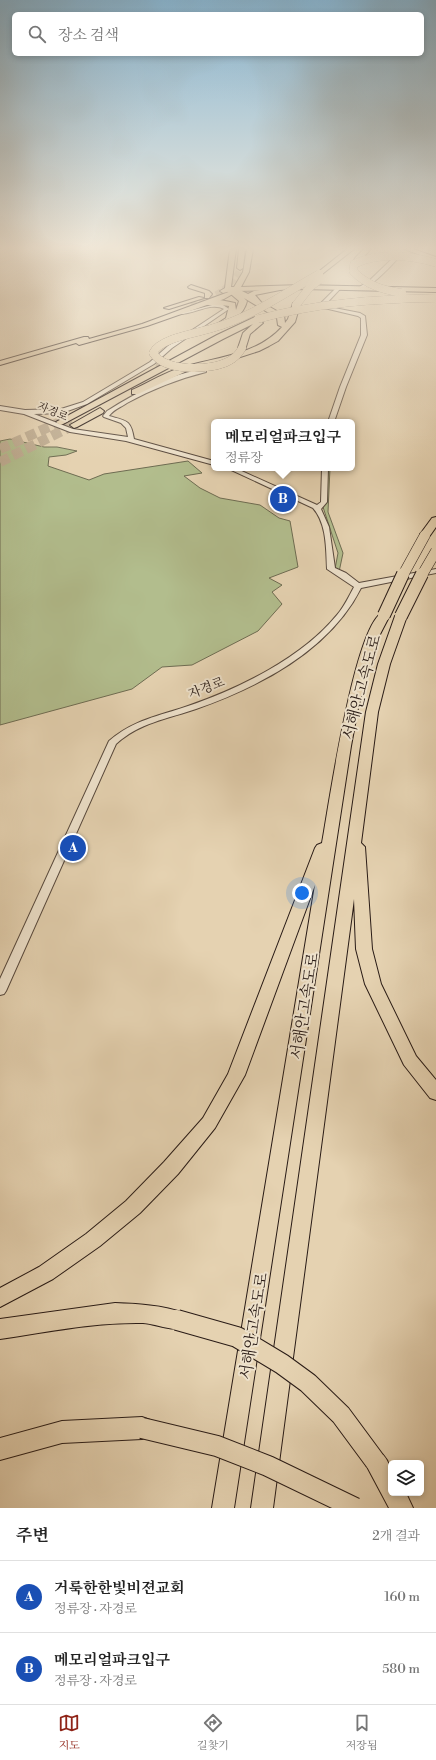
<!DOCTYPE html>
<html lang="ko">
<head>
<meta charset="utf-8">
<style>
  body { margin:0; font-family:"Libre Bodoni","Noto Serif KR",serif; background:#f2f2f2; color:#222 }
  .controls { position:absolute; right:12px; bottom:12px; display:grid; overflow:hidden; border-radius:6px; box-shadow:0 2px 6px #0003 }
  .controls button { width:36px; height:36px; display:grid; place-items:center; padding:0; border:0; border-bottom:1px solid #e0e0e0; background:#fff; color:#222; font:20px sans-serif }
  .you { position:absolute; left:302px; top:893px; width:14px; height:14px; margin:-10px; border:3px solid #fff; border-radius:50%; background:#1a73e8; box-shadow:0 0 0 6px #1a73e833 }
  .badge { display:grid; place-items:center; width:26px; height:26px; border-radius:50%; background:#8f2418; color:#fff; font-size:13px; font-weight:700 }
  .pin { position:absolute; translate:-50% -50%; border:2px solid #fff; box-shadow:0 1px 4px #0006 }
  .popup { position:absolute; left:211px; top:419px; width:144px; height:52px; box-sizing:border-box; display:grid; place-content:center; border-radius:6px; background:#fff; filter:drop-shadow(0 1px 3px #0005); font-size:13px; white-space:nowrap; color:#767676 }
  .popup b { font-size:15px; color:#222 }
  .popup::after { content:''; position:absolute; left:50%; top:100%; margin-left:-8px; border:8px solid transparent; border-top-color:#fff }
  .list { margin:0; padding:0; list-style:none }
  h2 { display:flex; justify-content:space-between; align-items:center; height:52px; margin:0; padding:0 16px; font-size:17px }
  h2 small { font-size:13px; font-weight:400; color:#767676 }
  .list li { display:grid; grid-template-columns:26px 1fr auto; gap:12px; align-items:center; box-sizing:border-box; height:72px; padding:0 16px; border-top:1px solid #e0e0e0 }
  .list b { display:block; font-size:15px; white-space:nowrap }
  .list p { margin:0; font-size:13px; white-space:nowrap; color:#767676 }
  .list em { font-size:13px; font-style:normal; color:#767676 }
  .icon { flex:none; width:22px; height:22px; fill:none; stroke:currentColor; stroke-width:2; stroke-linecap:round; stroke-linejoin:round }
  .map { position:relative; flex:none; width:436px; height:1508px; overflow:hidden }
  .search { position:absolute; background:#fff; box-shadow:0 2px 6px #0003; left:12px; right:12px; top:12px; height:44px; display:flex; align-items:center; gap:10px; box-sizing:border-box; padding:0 14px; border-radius:6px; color:#767676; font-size:15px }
  .sheet { height:196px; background:#fff }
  nav { display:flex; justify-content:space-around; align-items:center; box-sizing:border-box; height:56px; border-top:1px solid #e0e0e0; background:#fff; font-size:11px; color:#767676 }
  nav a { display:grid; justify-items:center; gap:2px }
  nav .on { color:#8f2418 }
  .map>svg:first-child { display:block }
  .green { fill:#b2bd8d; stroke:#6e6c52 }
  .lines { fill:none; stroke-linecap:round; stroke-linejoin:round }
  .minor-tunnel { stroke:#bfad92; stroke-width:5; stroke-dasharray:5 2.5; stroke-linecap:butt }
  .major-tunnel { stroke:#bfad92; stroke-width:6; stroke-dasharray:6 3; stroke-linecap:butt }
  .highway-tunnel { stroke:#bfad92; stroke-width:10; stroke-dasharray:10 4.5; stroke-linecap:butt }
  .minor-casing { stroke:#58493d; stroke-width:2 }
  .major-casing { stroke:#291b16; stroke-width:2 }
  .highway-casing { stroke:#291b16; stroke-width:2 }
  .minor { fill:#eee2cc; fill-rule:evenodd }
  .major { fill:#e5d2b1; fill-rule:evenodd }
  .highway { fill:#e5d2b1; fill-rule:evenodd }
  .highway-bridge-far3-casing { stroke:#291b16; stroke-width:8; stroke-linecap:butt }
  .highway-bridge-far2-casing { stroke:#291b16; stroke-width:11; stroke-linecap:butt }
  .highway-bridge-far1-casing { stroke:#291b16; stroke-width:14; stroke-linecap:butt }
  .highway-bridge-casing { stroke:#291b16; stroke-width:22; stroke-linecap:butt }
  .highway-bridge-far3 { stroke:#e5d2b1; stroke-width:8 }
  .highway-bridge-far2 { stroke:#e5d2b1; stroke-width:10 }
  .highway-bridge-far1 { stroke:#e5d2b1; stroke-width:12 }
  .highway-bridge { stroke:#e5d2b1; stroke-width:20 }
  .labels { text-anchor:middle; stroke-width:4; stroke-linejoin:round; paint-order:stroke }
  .far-street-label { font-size:11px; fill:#291b16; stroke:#eee2cc }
  .street-label { font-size:13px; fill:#291b16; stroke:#eee2cc }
  .near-street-label { font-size:16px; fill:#291b16; stroke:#eee2cc }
</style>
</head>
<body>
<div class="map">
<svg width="436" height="1508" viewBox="0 0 436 1508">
  <rect width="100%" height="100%" fill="#e5d2b1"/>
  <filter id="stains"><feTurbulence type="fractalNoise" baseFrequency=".005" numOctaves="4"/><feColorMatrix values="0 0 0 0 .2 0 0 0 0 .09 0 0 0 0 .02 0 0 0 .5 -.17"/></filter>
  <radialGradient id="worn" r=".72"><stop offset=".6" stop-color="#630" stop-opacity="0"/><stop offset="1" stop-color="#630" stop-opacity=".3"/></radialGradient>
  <g class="green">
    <polygon points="10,439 44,447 57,447 77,451 66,455 49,457 48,466 89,480 104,474 188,461 202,473 184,476 200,488 220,498 260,505 279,518 290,521 298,567 269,578 282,585 272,592 282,604 258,631 192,665 162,667 132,689 0,725 0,441"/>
    <polygon points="325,468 330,468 328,512 343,553 339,572 335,569 338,553 323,507"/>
  </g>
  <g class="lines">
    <polyline class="minor-tunnel" points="156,364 173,368"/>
    <path class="major-tunnel" d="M191,305c21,-8 40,-15 49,-37"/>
    <g class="highway-tunnel">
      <polyline points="0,449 60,422"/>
      <polyline points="0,462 74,425"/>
    </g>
    <defs>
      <g id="minor">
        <path d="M395,256l4,1c-7,8 -30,33 -41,33v-2l12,-8z"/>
        <polygon points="337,287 341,288 324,306 360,313 365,316 367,335 346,387 334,422 328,422 340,387 361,335 361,318 358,316 320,307 320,304"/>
        <path d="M216,304l7,1 6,4 -57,39 -18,16 -67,40 -25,9 -28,1 39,15 55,8 -2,-9 -5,-5 -17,-6 -1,-1 4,-5c22,-14 73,-43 99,-41v2c-28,7 -54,17 -79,31 -6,4 -14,7 -18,13 18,5 22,4 25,23l80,22v4l-88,-24 -56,-9 -46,-18 -24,-4v-4l25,4 36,-1 22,-7 67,-40 18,-16 56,-37c-14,-8 -32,7 -48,5v-2l13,-1z"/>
        <path d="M227,468h8l82,37 4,-3 1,-34h6l-1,34 -6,7 8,18 6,41 11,5 13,10 77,-14v4l-75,15c-31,62 -102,99 -165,121 -29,10 -57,14 -80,35l-110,247 -2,3 -4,1v-16l109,-238c24,-21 50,-25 79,-35 52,-18 114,-48 149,-91 7,-8 12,-19 17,-28l-27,-18c-1,-20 0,-45 -14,-61z"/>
      </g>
      <g id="major">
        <polygon points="230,249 236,249 231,287 234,287 243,272 247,249 253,249 249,272 241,287 301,285 436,288 436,292 301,289 238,291 224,299 147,326 79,345 76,343 0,365 0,361 84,337 88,337 89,339 142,324 226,293 231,291 223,293 220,291 225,288"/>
        <polygon points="239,249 245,249 243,268 240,270 237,268"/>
        <polygon points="191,285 209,291 212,294 209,298 205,298 205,293 189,288 188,287"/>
        <polygon points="199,297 204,298 169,309 164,308"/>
      </g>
      <g id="highway">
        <polygon points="347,249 354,249 321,275 317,275 317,273"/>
        <polygon points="364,249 371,249 356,265 352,265 351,264 356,257"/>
        <polygon points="404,249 413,249 436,257 436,261"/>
        <path d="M283,286l2,1v2l-30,6 6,7 23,13 1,8 3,-4 5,-16 7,2 -5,17 -17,19 -9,5 -10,5 -28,9 -44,11 -49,23h-6v-4c16,-7 33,-18 51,-23 34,-10 74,-12 99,-40l-4,-2 -1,-7 -33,-20 3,3c-3,14 -19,25 -32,29l-4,-2 15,-10 3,-12c-8,-2 -20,1 -27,-3 9,-6 23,-2 33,0l1,7 3,-9 -13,-11v-2h4l5,2h5l8,4 6,-3z"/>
        <polygon points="428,288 436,288 436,292 426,291 425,290"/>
        <polygon points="255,317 261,317 262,319 260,321 263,323 250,334 245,350 242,350 238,348 243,333 253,324 223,339 63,424 60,425 56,422 217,335"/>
        <polygon points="100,408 104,411 103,413 77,427 74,428 70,425"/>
        <polygon points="436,517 436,527 429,537 421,537 420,535 421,533 432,518"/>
        <path d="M384,612l6,3 -14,27 -18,66 -7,38 -117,762h-22l103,-623 -70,190 -30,53 -37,46 -38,39 -40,33 -47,33 -53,28v-19l39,-21 47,-33 40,-33 38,-39 39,-44 25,-44 87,-226 2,-3 5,-2c6,-32 33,-224 62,-231z"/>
        <polygon points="401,613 407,616 390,664 378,712 361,843 365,847 372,949 381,984 416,1056 436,1080 436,1100 430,1098 404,1065 365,984 356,949 354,899 273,1508 251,1508 366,712 378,664 395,616"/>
        <path d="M115,1303c23,1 47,2 69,10l3,7 -3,7c-13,5 -27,-3 -41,-4 -48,-1 -96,9 -143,16v-20z"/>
        <polygon points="142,1417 150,1420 153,1428 150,1436 142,1439 62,1443 0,1460 0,1438 62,1421"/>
        <path d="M375,1450c18,7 16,26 16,43h15l7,15h-24l-25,-47 3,-8z"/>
      </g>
    </defs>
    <use href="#minor" class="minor-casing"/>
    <use href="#major" class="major-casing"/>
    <use href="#highway" class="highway-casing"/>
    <use href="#minor" class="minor"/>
    <use href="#major" class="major"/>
    <use href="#highway" class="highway"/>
    <defs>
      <g id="highway-bridge-far3">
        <path d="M402,293c-19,-3 -36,-8 -49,-22l1,-7c26,-12 55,-9 82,-1"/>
        <polyline points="296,305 310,287 319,280"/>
        <path d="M258,319c59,-16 117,-20 178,-21"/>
        <path d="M242,348c-3,6 -7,10 -13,13 -18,10 -64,11 -76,-8 7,-15 44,-20 60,-25 38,-11 72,-35 106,-54"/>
      </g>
      <g id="highway-bridge-far2">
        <polyline points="403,575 425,535"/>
        <polyline points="422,575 436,551"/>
      </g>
      <g id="highway-bridge-far1">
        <polyline points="384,615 403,574"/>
        <polyline points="401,616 422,574"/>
      </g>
      <g id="highway-bridge">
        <polyline points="177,1320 237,1337 282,1364 308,1383 341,1415 375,1461"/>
        <polyline points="142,1428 217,1446 268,1466 355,1508"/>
      </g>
    </defs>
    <use href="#highway-bridge-far3" class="highway-bridge-far3-casing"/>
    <use href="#highway-bridge-far2" class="highway-bridge-far2-casing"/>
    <use href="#highway-bridge-far1" class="highway-bridge-far1-casing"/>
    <use href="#highway-bridge" class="highway-bridge-casing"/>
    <use href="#highway-bridge-far3" class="highway-bridge-far3"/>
    <use href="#highway-bridge-far2" class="highway-bridge-far2"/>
    <use href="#highway-bridge-far1" class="highway-bridge-far1"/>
    <use href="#highway-bridge" class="highway-bridge"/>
  </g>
  <linearGradient id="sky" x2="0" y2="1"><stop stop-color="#87b5d2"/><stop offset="0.54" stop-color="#f3ebdc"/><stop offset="1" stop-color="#f3ebdc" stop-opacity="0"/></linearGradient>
  <rect width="436" height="460" fill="url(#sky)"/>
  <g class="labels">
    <g class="far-street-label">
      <text transform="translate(53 411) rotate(23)" y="4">자경로</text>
    </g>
    <g class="street-label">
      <text transform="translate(206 687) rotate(-21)" y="5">자경로</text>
    </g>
    <g class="near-street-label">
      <text transform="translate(361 687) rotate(-75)" y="6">서해안고속도로</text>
      <text transform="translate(304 1006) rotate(-81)" y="6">서해안고속도로</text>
      <text transform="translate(253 1326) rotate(-81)" y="6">서해안고속도로</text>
    </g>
  </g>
  <rect width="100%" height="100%" filter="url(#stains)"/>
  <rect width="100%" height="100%" fill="url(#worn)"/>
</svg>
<div class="controls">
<button><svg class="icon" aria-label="layers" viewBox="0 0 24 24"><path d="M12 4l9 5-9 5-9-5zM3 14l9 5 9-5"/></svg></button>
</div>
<div class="you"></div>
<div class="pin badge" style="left:73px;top:848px;background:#1a4fb4">A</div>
<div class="pin badge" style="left:283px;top:499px;background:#1a4fb4">B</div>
<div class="popup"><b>메모리얼파크입구</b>정류장</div>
<div class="search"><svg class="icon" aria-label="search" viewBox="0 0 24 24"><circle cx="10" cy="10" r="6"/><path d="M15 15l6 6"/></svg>장소 검색</div>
</div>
<section class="sheet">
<h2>주변<small>2개 결과</small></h2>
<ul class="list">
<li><span class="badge" style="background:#1a4fb4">A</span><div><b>거룩한한빛비젼교회</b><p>정류장 · 자경로</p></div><em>160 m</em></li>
<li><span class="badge" style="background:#1a4fb4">B</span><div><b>메모리얼파크입구</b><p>정류장 · 자경로</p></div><em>580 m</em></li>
</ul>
</section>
<nav>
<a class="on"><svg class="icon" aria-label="map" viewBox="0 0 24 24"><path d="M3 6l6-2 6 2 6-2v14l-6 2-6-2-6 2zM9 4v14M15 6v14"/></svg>지도</a>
<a><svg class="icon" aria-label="directions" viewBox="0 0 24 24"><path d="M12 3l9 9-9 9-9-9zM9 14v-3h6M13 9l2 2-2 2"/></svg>길찾기</a>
<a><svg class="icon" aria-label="saved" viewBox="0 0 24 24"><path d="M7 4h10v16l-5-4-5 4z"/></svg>저장됨</a>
</nav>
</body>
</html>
